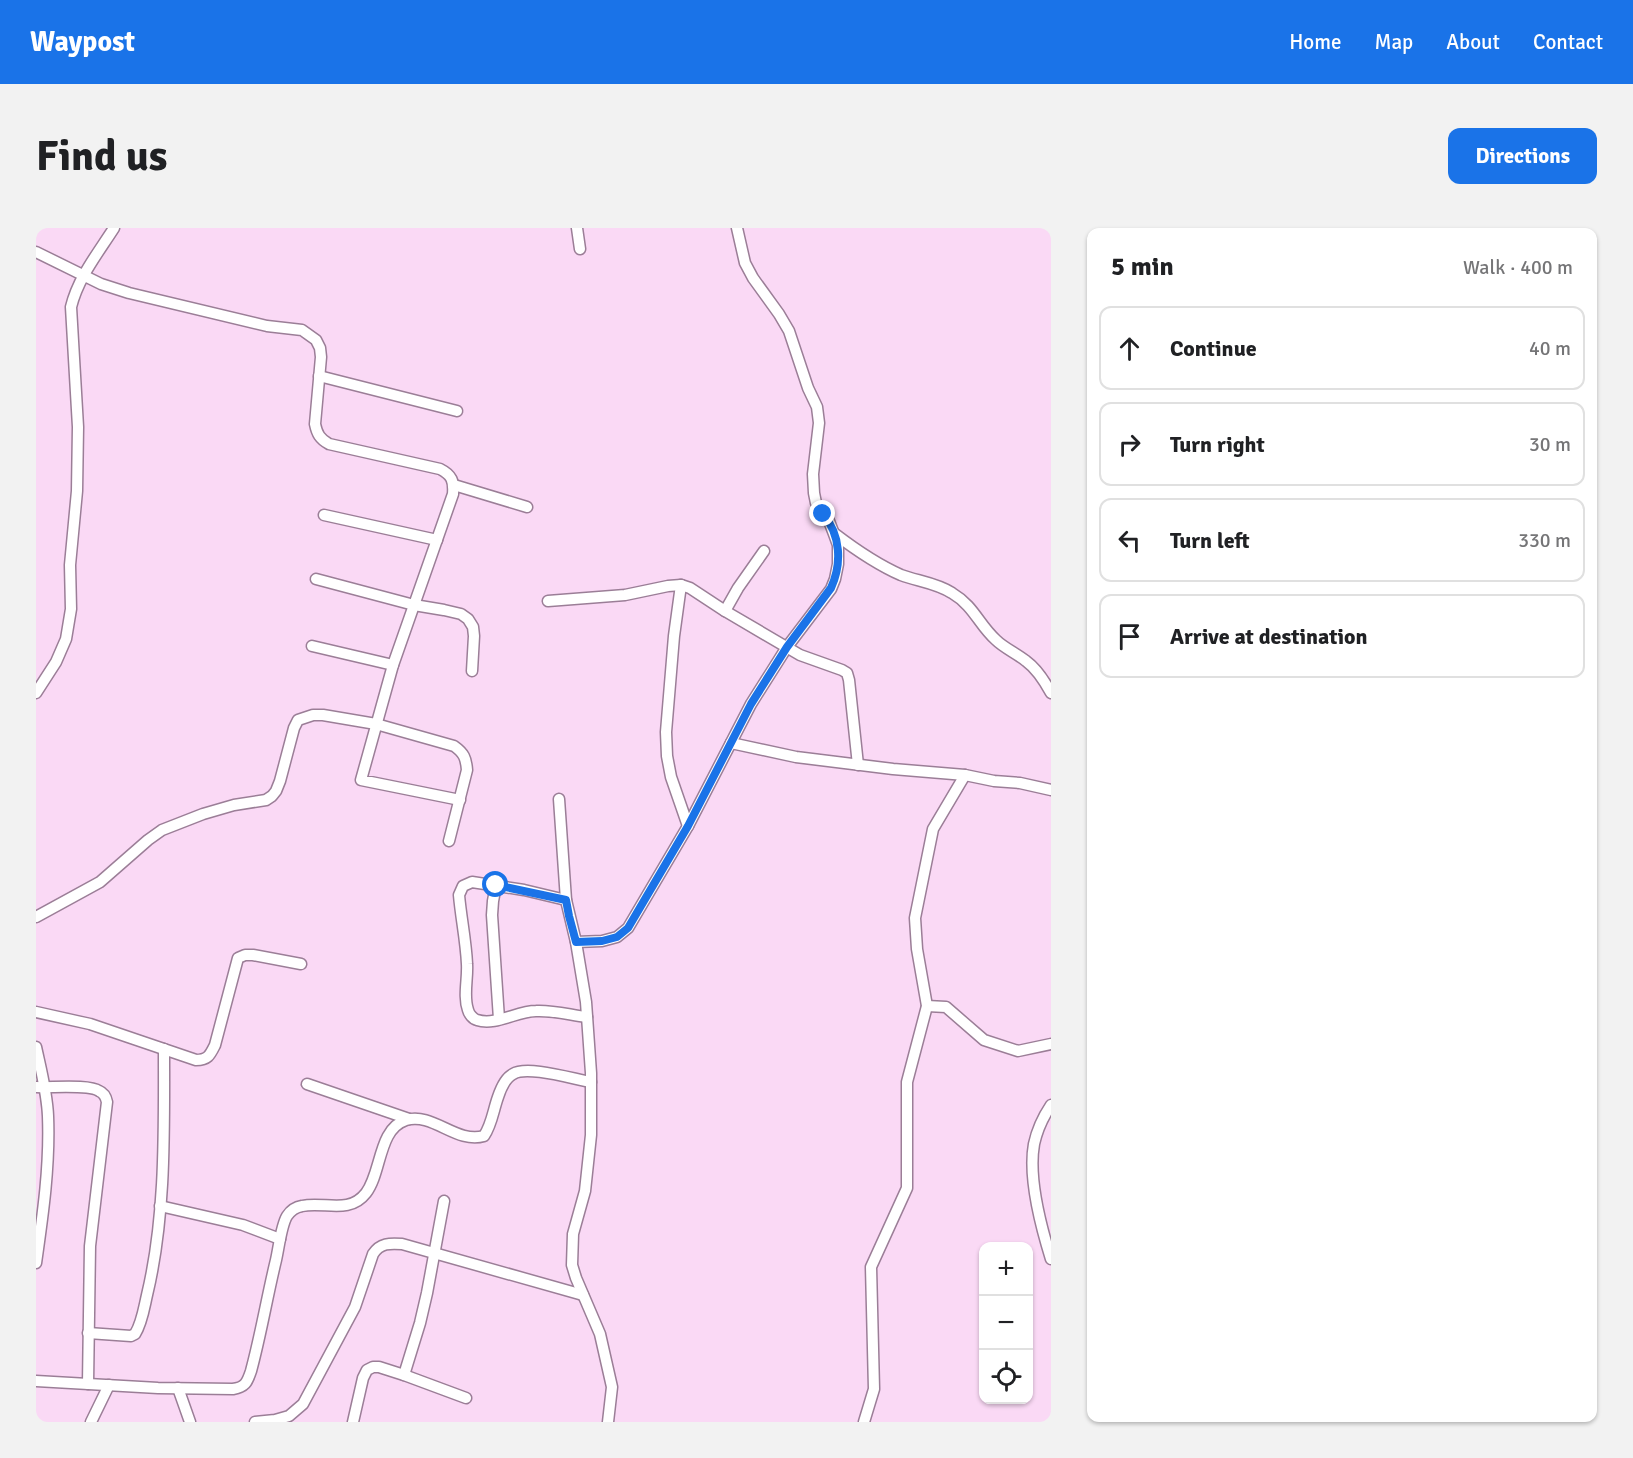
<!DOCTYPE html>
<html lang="en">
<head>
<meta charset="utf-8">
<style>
  body { margin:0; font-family:Signika,sans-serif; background:#f2f2f2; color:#202124 }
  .controls { position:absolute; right:18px; bottom:18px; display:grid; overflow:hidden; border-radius:12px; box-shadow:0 2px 4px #0004 }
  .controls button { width:54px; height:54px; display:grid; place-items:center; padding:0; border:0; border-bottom:2px solid #e0e0e0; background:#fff; color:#202124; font:30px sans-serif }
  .stop { position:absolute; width:18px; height:18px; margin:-14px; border:4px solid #1a73e8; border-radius:50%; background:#fff }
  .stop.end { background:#1a73e8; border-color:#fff; box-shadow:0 2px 6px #0008 }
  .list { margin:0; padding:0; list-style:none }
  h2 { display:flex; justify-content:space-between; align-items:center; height:78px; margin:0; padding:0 24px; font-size:26px }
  h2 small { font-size:20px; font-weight:400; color:#757577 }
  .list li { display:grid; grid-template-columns:39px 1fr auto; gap:18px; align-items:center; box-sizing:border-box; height:84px; margin:0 12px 12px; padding:0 12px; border:2px solid #e0e0e0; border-radius:12px }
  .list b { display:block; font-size:22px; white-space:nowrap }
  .list em { font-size:20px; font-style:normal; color:#757577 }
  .icon { flex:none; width:33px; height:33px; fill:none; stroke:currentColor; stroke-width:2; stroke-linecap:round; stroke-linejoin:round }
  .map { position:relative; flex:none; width:1015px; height:1194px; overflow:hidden; border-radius:12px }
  header { display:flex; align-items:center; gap:36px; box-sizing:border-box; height:84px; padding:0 30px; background:#1a73e8; color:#fff }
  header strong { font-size:28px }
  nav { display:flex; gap:33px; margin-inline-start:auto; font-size:21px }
  .intro { display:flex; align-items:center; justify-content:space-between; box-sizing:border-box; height:144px; padding:0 36px }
  h1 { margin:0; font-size:42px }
  .button { padding:15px 27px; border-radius:12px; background:#1a73e8; color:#fff; font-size:21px; font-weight:700 }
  main { display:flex; gap:36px; padding:0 36px }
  aside { flex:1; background:#fff; border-radius:12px; box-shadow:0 2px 4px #0004 }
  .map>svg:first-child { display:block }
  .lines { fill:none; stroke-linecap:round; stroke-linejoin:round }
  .minor-casing { stroke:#9b7e97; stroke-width:13 }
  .minor { stroke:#fff; stroke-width:10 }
  .route { stroke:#1a73e8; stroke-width:8 }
</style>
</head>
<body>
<header>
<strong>Waypost</strong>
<nav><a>Home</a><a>Map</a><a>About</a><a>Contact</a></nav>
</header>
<div class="intro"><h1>Find us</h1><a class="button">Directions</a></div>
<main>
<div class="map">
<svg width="1015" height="1194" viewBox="0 0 1015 1194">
  <rect width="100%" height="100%" fill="#fad9f5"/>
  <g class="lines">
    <defs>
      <g id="minor">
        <polyline points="541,0 544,21"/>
        <path d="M0,24l65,32 28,9 138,33 35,4 14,10 4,8 1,9 -6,67c2,10 5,15 14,20l111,25c12,6 14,12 13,25l-60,171 -32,115 99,20"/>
        <polyline points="283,148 421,183"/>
        <polyline points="418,257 491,279"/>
        <polyline points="288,287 401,312"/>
        <path d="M799,306c21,16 41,30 66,41 16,6 36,8 51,18 22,13 27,32 44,47 8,8 20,13 30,21 11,8 18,19 25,32"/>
        <polyline points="280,351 378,377 408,382 425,386 432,391 437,399 438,408 436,443"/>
        <polyline points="645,357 638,408 630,504 631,528 635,549 652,598"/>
        <polyline points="512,373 589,367 632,358 645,357 654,360 689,383 764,427 806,442 811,445 813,452 822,537"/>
        <polyline points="689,383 702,360 728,323"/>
        <polyline points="276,418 357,437"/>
        <path d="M0,465l20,-31 10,-23 5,-30 -1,-44 7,-74 1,-64 -7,-120c7,-29 27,-54 43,-79"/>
        <polyline points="695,515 760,529 857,541 929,547 958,553 984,555 1015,562"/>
        <polyline points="523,571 530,672 540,714 550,774 555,845 555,907 549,963 537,1006 536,1037 540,1050 564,1106 576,1159 572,1194"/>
        <polyline points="460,657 457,673 456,687 463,791"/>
        <path d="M530,672l-42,-10 -52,-8 -9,4 -4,9c2,23 7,46 8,69 1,15 -4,32 1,46 1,4 5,9 9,10 19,6 40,-9 59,-9 17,-1 34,4 51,6"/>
        <path d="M0,689l64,-35 48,-42 14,-10 41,-16 31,-9 32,-5 6,-4 4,-5 4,-10 14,-53 4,-8 15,-5h10l53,9 78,22c10,7 12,12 13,24l-18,71"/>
        <polyline points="540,714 566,713 581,709 592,700 652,598 715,476 751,419 795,361 799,351 802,336 802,317 798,306 793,293 780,275 778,265 777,246 783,195 781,179 772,160 753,103 743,86 717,50 709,35 701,0"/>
        <polyline points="891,778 910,779 948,812 982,823 1015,816"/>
        <path d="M0,784l54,12 106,36c12,0 14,-5 19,-15l23,-87 7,-3h8l48,9"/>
        <path d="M0,819c5,23 11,45 12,69 2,49 -5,98 -12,147"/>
        <polyline points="271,856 373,891"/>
        <path d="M0,859c14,1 53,-3 63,4 5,2 7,6 8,11l-17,144 -2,138"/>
        <polyline points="124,978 207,997 244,1011"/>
        <path d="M1015,1031c-10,-32 -23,-82 -17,-115 3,-14 9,-27 17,-39"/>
        <path d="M52,1105l43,3 4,-2c7,-11 9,-26 12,-39 19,-79 17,-165 17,-246"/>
        <polyline points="368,1147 384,1095 391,1065 408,973"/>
        <path d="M0,1153l122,7 75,1c12,-2 14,-6 18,-18 10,-37 16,-74 25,-111 3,-13 5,-34 11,-44 4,-6 9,-9 15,-10 22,-5 47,9 64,-13 16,-21 12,-64 40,-73 27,-8 50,24 78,16 8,-12 9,-25 14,-39 3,-9 7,-19 15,-23 14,-9 60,5 78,8"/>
        <polyline points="142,1160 154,1194"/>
        <polyline points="55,1194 73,1157"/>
        <path d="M219,1194l20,-2 14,-4 14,-12 52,-97 18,-53c7,-11 17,-11 29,-10l181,51"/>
        <polyline points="317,1194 327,1150 331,1142 337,1139 343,1139 368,1147 430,1170"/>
        <polyline points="828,1194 838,1161 835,1039 871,960 871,854 891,778 881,721 879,690 897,601 929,547"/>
      </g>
    </defs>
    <use href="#minor" class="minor-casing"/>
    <use href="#minor" class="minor"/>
  </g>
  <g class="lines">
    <path class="route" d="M460,657l70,15 3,16 7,26 26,-1 15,-4 11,-9 60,-102 63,-122 36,-57 44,-59c11,-24 10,-53 -8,-74"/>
  </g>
</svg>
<div class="controls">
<button>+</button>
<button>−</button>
<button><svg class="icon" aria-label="locate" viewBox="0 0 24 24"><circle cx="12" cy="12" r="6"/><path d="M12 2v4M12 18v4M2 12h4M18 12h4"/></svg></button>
</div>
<div class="stop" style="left:460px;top:657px"></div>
<div class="stop end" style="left:787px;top:286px"></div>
</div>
<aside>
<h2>5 min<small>Walk · 400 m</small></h2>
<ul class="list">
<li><svg class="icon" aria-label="ahead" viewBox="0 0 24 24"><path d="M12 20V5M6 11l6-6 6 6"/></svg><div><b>Continue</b></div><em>40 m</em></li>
<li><svg class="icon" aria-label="right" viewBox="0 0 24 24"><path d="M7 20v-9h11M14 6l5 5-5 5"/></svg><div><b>Turn right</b></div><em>30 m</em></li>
<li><svg class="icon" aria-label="left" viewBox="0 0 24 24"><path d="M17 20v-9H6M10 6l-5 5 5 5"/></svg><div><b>Turn left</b></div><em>330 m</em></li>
<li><svg class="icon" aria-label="arrive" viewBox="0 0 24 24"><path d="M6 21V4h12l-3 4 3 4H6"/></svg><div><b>Arrive at destination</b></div></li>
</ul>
</aside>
</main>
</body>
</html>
